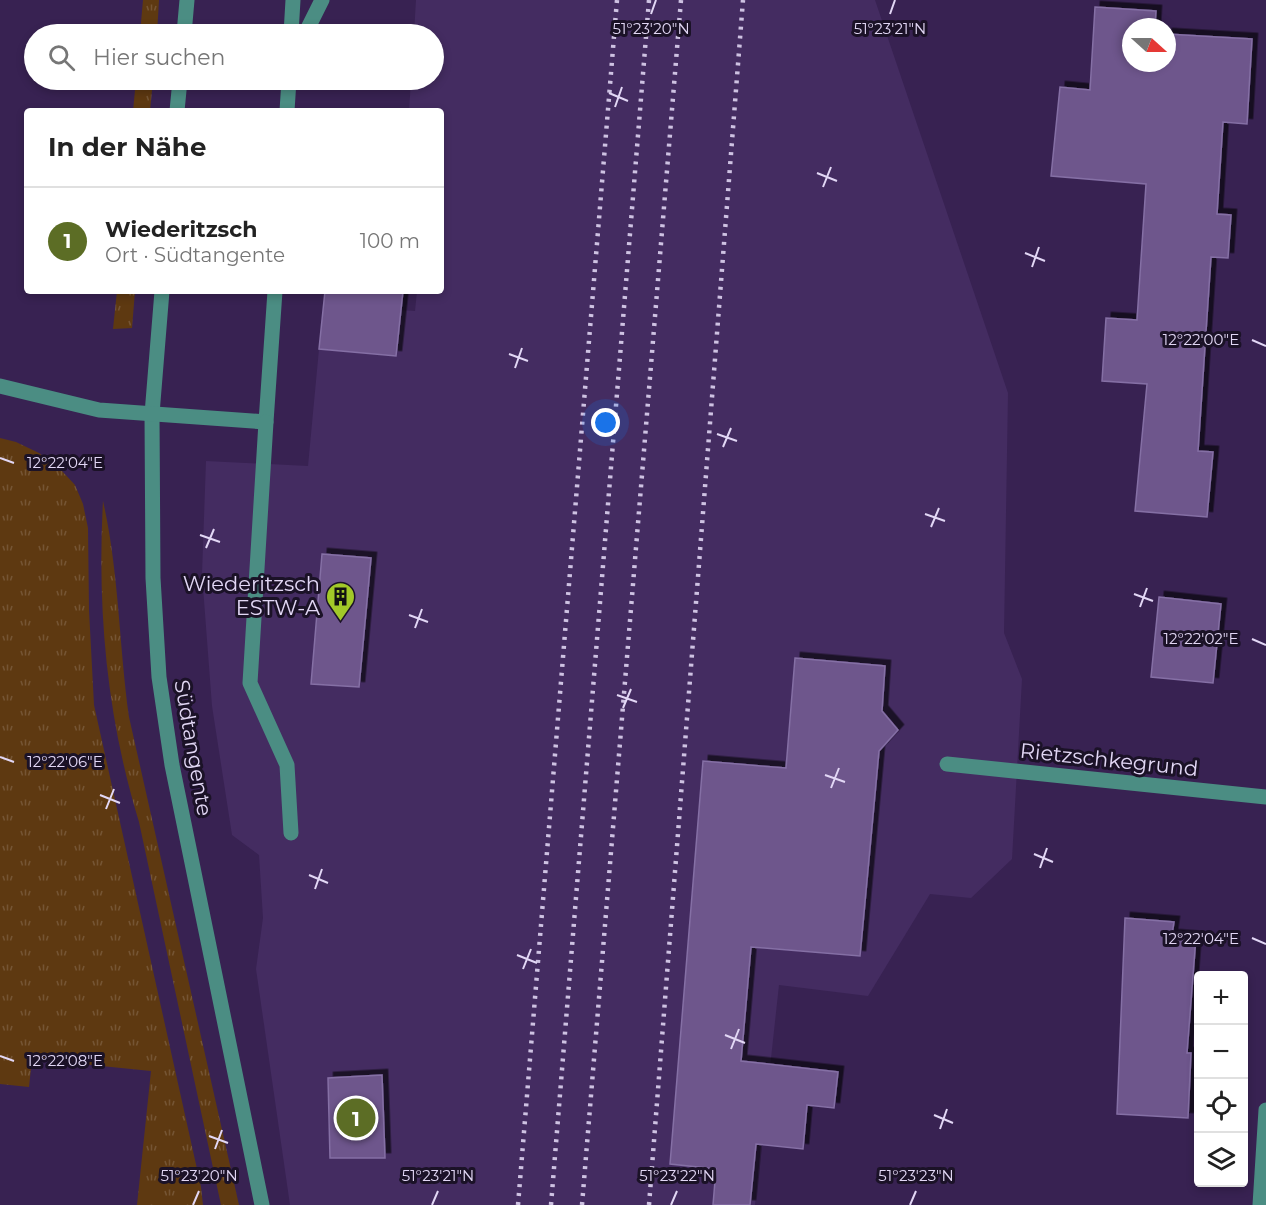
<!DOCTYPE html>
<html lang="de">
<head>
<meta charset="utf-8">
<style>
  body { margin:0; font-family:Montserrat,sans-serif; background:#f2f2f2; color:#222 }
  .controls { position:absolute; right:18px; bottom:18px; display:grid; overflow:hidden; border-radius:6px; box-shadow:0 3px 9px #0003 }
  .controls button { width:54px; height:54px; display:grid; place-items:center; padding:0; border:0; border-bottom:2px solid #e0e0e0; background:#fff; color:#222; font:30px sans-serif }
  .compass { position:absolute; left:1122px; top:18px; width:54px; height:54px; border-radius:50%; background:#fff; box-shadow:0 3px 9px #0003; rotate:111deg }
  .you { position:absolute; left:606px; top:423px; width:21px; height:21px; margin:-15px; border:4px solid #fff; border-radius:50%; background:#1a73e8; box-shadow:0 0 0 9px #1a73e833 }
  .badge { display:grid; place-items:center; width:39px; height:39px; border-radius:50%; background:#5c6d25; color:#fff; font-size:20px; font-weight:700 }
  .pin { position:absolute; translate:-50% -50%; border:3px solid #fff; box-shadow:0 2px 6px #0006 }
  .list { margin:0; padding:0; list-style:none }
  h2 { display:flex; justify-content:space-between; align-items:center; height:78px; margin:0; padding:0 24px; font-size:26px }
  h2 small { font-size:20px; font-weight:400; color:#767676 }
  .list li { display:grid; grid-template-columns:39px 1fr auto; gap:18px; align-items:center; box-sizing:border-box; height:108px; padding:0 24px; border-top:2px solid #e0e0e0 }
  .list b { display:block; font-size:22px; white-space:nowrap }
  .list p { margin:0; font-size:20px; white-space:nowrap; color:#767676 }
  .list em { font-size:20px; font-style:normal; color:#767676 }
  .icon { flex:none; width:33px; height:33px; fill:none; stroke:currentColor; stroke-width:2; stroke-linecap:round; stroke-linejoin:round }
  .map { position:relative; flex:none; width:1266px; height:1205px; overflow:hidden }
  .search { position:absolute; background:#fff; box-shadow:0 3px 9px #0003; left:24px; top:24px; width:420px; height:66px; display:flex; align-items:center; gap:15px; box-sizing:border-box; padding:0 21px; border-radius:33px; color:#767676; font-size:22px }
  .panel { position:absolute; background:#fff; box-shadow:0 3px 9px #0003; left:24px; top:108px; width:420px; height:186px; border-radius:6px }
  .map>svg:first-child { display:block }
  .built { fill:#442c61 }
  .grass { fill:url(#grass-tufts) }
  .building { fill:#6e578c; stroke:#856fa5; stroke-width:1.5; filter:url(#shadow) }
  .lines { fill:none; stroke-linecap:round; stroke-linejoin:round }
  .minor { stroke:#4b8d83; stroke-width:15 }
  .rail { stroke:#cec2e2; stroke-width:4.5; stroke-dasharray:3 6; stroke-linecap:butt }
  .ticks { fill:none; stroke:#e2d7f5; stroke-width:2 }
  .labels { text-anchor:middle; stroke-width:6; stroke-linejoin:round; paint-order:stroke }
  .poi-label { font-size:21px; fill:#e2d7f5; stroke:#1b1227; text-anchor:end }
  .street-label { font-size:21px; fill:#e2d7f5; stroke:#1b1227 }
  .ticks-label { font-size:15px; text-anchor:middle; fill:#e2d7f5; stroke:#1b1227; stroke-width:6; stroke-linejoin:round; paint-order:stroke }
</style>
</head>
<body>
<div class="map">
<svg width="1266" height="1205" viewBox="0 0 1266 1205">
  <defs>
    <pattern id="grass-tufts" width="24" height="20" patternUnits="userSpaceOnUse" patternTransform="scale(1.5)"><rect width="24" height="20" fill="#5e3911"/><path d="M3 7l-1-3M5 7V3M7 7l1-3M15 17l-1-3M17 17v-4M19 17l1-3" fill="none" stroke="#755534"/></pattern>
    <filter id="shadow"><feDropShadow dx="5.5" dy="-5.5" stdDeviation="0" flood-color="#0009"/></filter>
  </defs>
  <rect width="100%" height="100%" fill="#382252"/>
  <polygon class="built" points="416,0 875,0 1008,393 1004,633 1022,679 1012,859 971,898 930,894 868,996 779,985 755,1205 290,1205 256,969 263,918 259,855 232,835 212,706 202,574 206,461 308,466 319,349 396,356 401,310 415,311 417,291 441,291 441,111 409,111 411,80 434,80 434,34 414,34"/>
  <g class="grass">
    <polygon points="143,0 159,0 157,34 140,34"/>
    <polygon points="136,80 153,80 150,111 133,111"/>
    <polygon points="117,291 135,291 132,328 113,329"/>
    <polygon points="0,438 16,442 39,453 62,471 75,485 83,504 88,528 89,610 94,705 201,1187 203,1205 137,1205 151,1071 32,1059 29,1087 0,1084"/>
    <path d="M103,501c16,71 16,144 26,216l110,488h-18l-82,-383c-32,-104 -42,-212 -36,-321z"/>
  </g>
  <g class="building">
    <polygon points="1095,7 1156,11 1155,27 1131,27 1131,63 1167,63 1167,34 1252,39 1247,124 1223,122 1217,214 1231,215 1228,258 1211,257 1198,451 1213,452 1207,517 1135,511 1147,384 1102,381 1106,318 1137,320 1146,184 1051,176 1060,87 1090,90"/>
    <polygon points="325,291 403,291 396,356 319,349"/>
    <polygon points="322,554 371,558 359,687 311,684"/>
    <polygon points="1159,597 1221,604 1213,683 1151,677"/>
    <polygon points="795,658 885,666 882,711 898,730 879,751 860,956 751,947 741,1061 838,1072 834,1108 807,1105 803,1149 756,1144 750,1205 713,1205 716,1169 670,1164 703,761 786,768"/>
    <polygon points="1125,918 1174,922 1172,935 1196,937 1187,1053 1191,1053 1188,1118 1117,1114"/>
    <polygon points="382,1075 385,1158 330,1158 328,1078"/>
  </g>
  <g class="lines">
    <g class="minor">
      <polyline points="184,34 187,0"/>
      <polyline points="291,34 293,0"/>
      <polyline points="305,34 322,0"/>
      <polyline points="177,111 180,80"/>
      <polyline points="287,111 289,80"/>
      <polyline points="162,291 152,414 153,578 159,677 172,765 262,1205"/>
      <polyline points="0,386 99,410 266,422 275,291"/>
      <polyline points="266,422 250,683 287,765 291,833"/>
      <polyline points="947,764 1266,797"/>
      <polyline points="1260,1205 1266,1110"/>
    </g>
    <g class="rail">
      <polyline points="518,1205 617,0"/>
      <polyline points="551,1205 649,0"/>
      <polyline points="582,1205 681,0"/>
      <polyline points="649,1205 743,0"/>
    </g>
  </g>
  <path class="ticks" d="M651,14l5,-14M890,14l5,-14M609,93l19,8M615,107l7,-20M817,173l20,8M823,187l8,-20M1025,253l20,8M1032,267l7,-20M1252,340l14,6M509,354l19,7M515,368l7,-20M717,434l20,7M723,447l8,-19M0,458l14,5M925,514l20,7M931,527l8,-19M200,535l20,7M206,548l8,-19M1134,594l19,7M1140,607l7,-19M409,615l19,7M415,628l7,-19M1252,639l14,6M617,695l20,7M623,708l8,-19M0,757l14,5M825,775l20,7M831,788l8,-20M100,795l20,8M106,809l8,-20M1034,854l19,8M1040,868l7,-20M309,875l19,8M315,889l7,-20M1252,938l14,6M517,955l20,8M523,969l8,-20M725,1035l20,8M731,1049l8,-20M0,1056l14,5M934,1115l19,8M940,1129l7,-20M209,1136l19,7M215,1149l7,-19M193,1205l6,-14M432,1205l6,-14M671,1205l6,-14M910,1205l6,-14"/>
  <defs>
    <symbol id="building-pin" viewBox="-11 -11 22 30"><path d="M0 17L-7.5 6A9.5 9.5 0 1 1 7.5 6Z" fill="#a2c928" stroke="#1b1227"/><path d="M-4-6H4V6H1V3H-1V6H-4ZM-2.5-4.3h1.7v1.8h-1.7ZM.8-4.3h1.7v1.8H.8ZM-2.5-1h1.7V.8h-1.7ZM.8-1h1.7V.8H.8Z" fill="#111"/></symbol>
  </defs>
  <g fill-rule="evenodd">
    <use href="#building-pin" x="324" y="580" width="33" height="45"/>
  </g>
  <g class="labels">
    <g class="poi-label">
      <text x="320" y="591">Wiederitzsch<tspan x="320" dy="24">ESTW-A</tspan></text>
    </g>
    <g class="street-label">
      <text transform="translate(193 748) rotate(80)" y="7">Südtangente</text>
      <text transform="translate(1109 760) rotate(6)" y="7">Rietzschkegrund</text>
    </g>
  </g>
  <g class="ticks-label">
    <text x="651" y="34">51°23'20"N</text>
    <text x="890" y="34">51°23'21"N</text>
    <text x="1201" y="345">12°22'00"E</text>
    <text x="65" y="468">12°22'04"E</text>
    <text x="1201" y="644">12°22'02"E</text>
    <text x="65" y="767">12°22'06"E</text>
    <text x="1201" y="944">12°22'04"E</text>
    <text x="65" y="1066">12°22'08"E</text>
    <text x="199" y="1181">51°23'20"N</text>
    <text x="438" y="1181">51°23'21"N</text>
    <text x="677" y="1181">51°23'22"N</text>
    <text x="916" y="1181">51°23'23"N</text>
  </g>
</svg>
<div class="controls">
<button>+</button>
<button>−</button>
<button><svg class="icon" aria-label="locate" viewBox="0 0 24 24"><circle cx="12" cy="12" r="6"/><path d="M12 2v4M12 18v4M2 12h4M18 12h4"/></svg></button>
<button><svg class="icon" aria-label="layers" viewBox="0 0 24 24"><path d="M12 4l9 5-9 5-9-5zM3 14l9 5 9-5"/></svg></button>
</div>
<svg class="compass" viewBox="-18 -18 36 36"><path d="M0-13l5 13h-10z" fill="#e53935"/><path d="M0 13l5-13h-10z" fill="#767676"/></svg>
<div class="you"></div>
<div class="pin badge" style="left:356px;top:1118px">1</div>
<div class="search"><svg class="icon" aria-label="search" viewBox="0 0 24 24"><circle cx="10" cy="10" r="6"/><path d="M15 15l6 6"/></svg>Hier suchen</div>
<section class="panel">
<h2>In der Nähe<small></small></h2>
<ul class="list">
<li><span class="badge">1</span><div><b>Wiederitzsch</b><p>Ort · Südtangente</p></div><em>100 m</em></li>
</ul>
</section>
</div>
</body>
</html>
